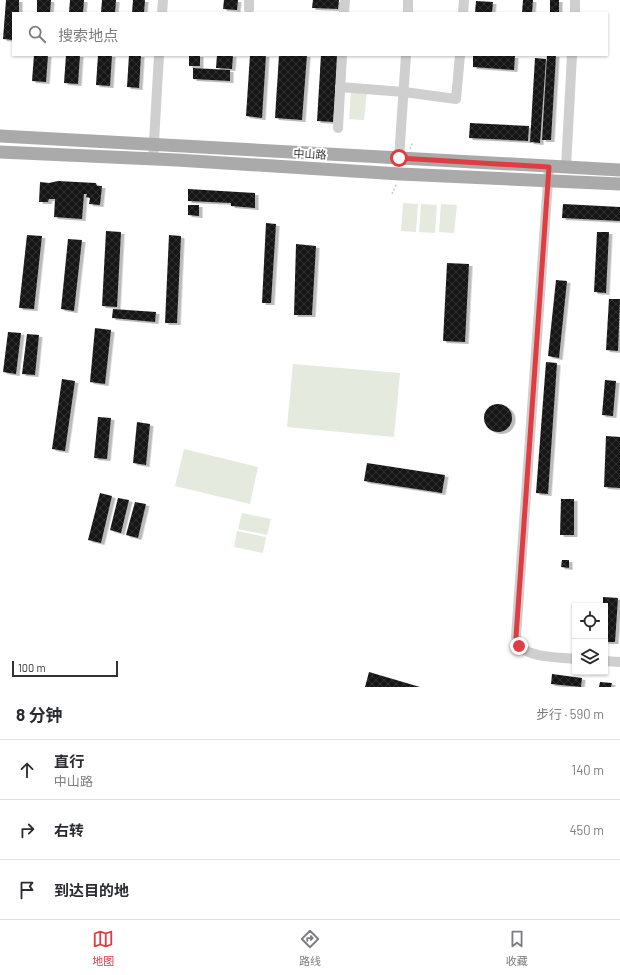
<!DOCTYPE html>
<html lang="zh">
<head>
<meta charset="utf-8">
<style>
  body { margin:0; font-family:Barlow,"Noto Sans SC",sans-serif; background:#f2f2f3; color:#2b2b33 }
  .controls { position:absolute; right:12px; bottom:12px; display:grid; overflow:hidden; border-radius:0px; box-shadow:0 1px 3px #0004 }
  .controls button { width:36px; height:36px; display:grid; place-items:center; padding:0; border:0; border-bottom:1px solid #e1e1e2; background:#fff; color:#2b2b33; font:20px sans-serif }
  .scale { position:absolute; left:12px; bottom:10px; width:106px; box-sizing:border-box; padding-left:4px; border:2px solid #323232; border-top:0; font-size:11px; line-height:14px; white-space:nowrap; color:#323232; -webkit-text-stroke:3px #fff; paint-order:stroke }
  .stop { position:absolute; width:12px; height:12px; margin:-9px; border:3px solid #df3d42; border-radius:50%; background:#fff }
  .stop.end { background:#df3d42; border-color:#fff; box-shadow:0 1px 4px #0008 }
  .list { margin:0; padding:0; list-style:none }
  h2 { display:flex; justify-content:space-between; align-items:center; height:52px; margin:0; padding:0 16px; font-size:17px }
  h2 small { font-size:13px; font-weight:400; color:#7c7c81 }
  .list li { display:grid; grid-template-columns:26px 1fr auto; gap:12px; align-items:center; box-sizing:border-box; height:60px; padding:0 16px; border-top:1px solid #e1e1e2 }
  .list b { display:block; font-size:15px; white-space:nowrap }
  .list p { margin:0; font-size:13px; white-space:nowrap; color:#7c7c81 }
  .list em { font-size:13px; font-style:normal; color:#7c7c81 }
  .icon { flex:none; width:22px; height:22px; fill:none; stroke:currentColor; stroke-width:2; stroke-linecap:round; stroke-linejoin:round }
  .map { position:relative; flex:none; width:620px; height:687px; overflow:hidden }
  .search { position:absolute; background:#fff; box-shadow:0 1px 3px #0004; left:12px; right:12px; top:12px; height:44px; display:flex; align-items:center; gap:10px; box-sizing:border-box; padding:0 14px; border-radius:0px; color:#7c7c81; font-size:15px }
  .sheet { height:232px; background:#fff }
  nav { display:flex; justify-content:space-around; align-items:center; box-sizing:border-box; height:56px; border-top:1px solid #e1e1e2; background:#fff; font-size:11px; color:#7c7c81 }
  nav a { display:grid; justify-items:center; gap:2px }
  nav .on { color:#df3d42 }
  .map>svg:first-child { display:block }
  .pitch { fill:#e4eade }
  .building { fill:url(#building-cross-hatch); filter:url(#shadow) }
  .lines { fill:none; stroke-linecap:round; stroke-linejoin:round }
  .path { stroke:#c9c9c9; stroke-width:1.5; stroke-dasharray:2 2; stroke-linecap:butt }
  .minor { stroke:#cfcfcf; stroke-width:10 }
  .major { stroke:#aaa; stroke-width:13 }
  .route { stroke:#df3d42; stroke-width:5 }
  .labels { text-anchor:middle; stroke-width:4; stroke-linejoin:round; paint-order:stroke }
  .street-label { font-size:11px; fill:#323232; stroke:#fff }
</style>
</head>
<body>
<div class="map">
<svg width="620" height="687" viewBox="0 0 620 687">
  <defs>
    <pattern id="building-cross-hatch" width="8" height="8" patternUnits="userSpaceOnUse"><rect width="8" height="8" fill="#191919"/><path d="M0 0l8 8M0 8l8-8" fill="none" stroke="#323232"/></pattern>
    <filter id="shadow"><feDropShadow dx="3.5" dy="2" stdDeviation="0" flood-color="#0004"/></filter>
  </defs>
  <rect width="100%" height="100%" fill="#fff"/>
  <g class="pitch">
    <polygon points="351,91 367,92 364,120 349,119"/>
    <polygon points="403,203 418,204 416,232 401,231"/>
    <polygon points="421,204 437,205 435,233 419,232"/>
    <polygon points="441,204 457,205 454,233 439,232"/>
    <polygon points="293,364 400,373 394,437 287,427"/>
    <polygon points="184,449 258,467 250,504 175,486"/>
    <polygon points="242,513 271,519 267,535 238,529"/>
    <polygon points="237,531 266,537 263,553 234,547"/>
  </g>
  <g class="building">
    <polygon points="6,0 19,0 19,13 13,13 13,40 3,39"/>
    <polygon points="37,0 51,0 50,13 37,13"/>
    <polygon points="70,0 84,0 83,13 69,13"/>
    <polygon points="102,0 116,0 115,13 101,13"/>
    <polygon points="133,0 145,0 144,13 132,13"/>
    <polygon points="224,0 238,0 237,10 223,9"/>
    <polygon points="313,0 339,0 338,9 312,8"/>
    <polygon points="523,0 533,0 532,13 522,13"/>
    <rect x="550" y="0" width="9" height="13"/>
    <polygon points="476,1 493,2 492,13 475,13"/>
    <polygon points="34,55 48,55 46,82 32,81"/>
    <polygon points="66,55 80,55 78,84 64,83"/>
    <polygon points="98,55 112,55 110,86 96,85"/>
    <polygon points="129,55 141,55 139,88 127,87"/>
    <rect x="189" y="55" width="11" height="11"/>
    <polygon points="217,55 233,55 232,69 216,68"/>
    <polygon points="250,55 266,55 262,118 246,116"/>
    <polygon points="279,55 307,55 302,120 275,118"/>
    <polygon points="321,55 338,55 333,122 317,121"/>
    <polygon points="473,55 515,56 514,70 473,67"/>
    <polygon points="547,55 556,55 551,140 542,140"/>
    <polygon points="535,58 546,59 540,143 530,142"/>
    <polygon points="193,68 230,70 230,81 193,79"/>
    <polygon points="470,123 529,126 528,141 469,138"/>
    <polygon points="58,181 96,183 97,186 102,186 100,205 89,204 90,198 86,197 87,194 84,194 82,219 54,217 55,199 49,199 48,202 39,202 40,182 49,183"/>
    <polygon points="188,189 255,193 255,208 231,206 231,203 188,201"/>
    <polygon points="563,204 620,207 620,221 562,218"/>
    <polygon points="188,205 199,205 199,216 188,215"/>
    <polygon points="266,223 276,224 271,303 262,303"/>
    <polygon points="106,231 121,232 117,307 102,306"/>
    <polygon points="597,232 609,232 606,293 594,292"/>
    <polygon points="27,235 42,236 34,309 19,308"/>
    <polygon points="169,235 181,236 177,323 165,323"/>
    <polygon points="68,239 82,240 74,311 61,309"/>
    <polygon points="296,244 316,246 312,315 294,315"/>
    <polygon points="447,263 469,264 465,342 443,341"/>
    <polygon points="556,280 567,281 559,358 548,356"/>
    <polygon points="609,299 620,299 618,351 606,350"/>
    <polygon points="113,309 156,312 155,322 112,318"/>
    <polygon points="95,328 111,330 105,384 90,382"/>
    <polygon points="8,332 21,333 16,374 3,372"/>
    <polygon points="27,334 39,335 35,375 22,374"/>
    <polygon points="546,362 557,363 548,494 536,493"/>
    <polygon points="62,379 75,381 65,451 52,449"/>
    <polygon points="605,380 616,381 613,416 602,415"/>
    <circle cx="498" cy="418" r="14"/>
    <polygon points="98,417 111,418 107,459 94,458"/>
    <polygon points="137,422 150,424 146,465 133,463"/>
    <polygon points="606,436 620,437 620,488 604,487"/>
    <polygon points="367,463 445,475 442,493 364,481"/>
    <polygon points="100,493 112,496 101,543 88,540"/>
    <polygon points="118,498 129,500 121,533 110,530"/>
    <polygon points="561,499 574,499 574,535 560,535"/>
    <polygon points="135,502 146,504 138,538 126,535"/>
    <polygon points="562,560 569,560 569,568 561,567"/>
    <polygon points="603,597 618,598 615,642 605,642 605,606 603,606"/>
    <polygon points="369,672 420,687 365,687"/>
    <polygon points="552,674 582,678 581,687 551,684"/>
    <polygon points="600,682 612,683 611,687 599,687"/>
  </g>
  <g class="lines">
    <g class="path">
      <polyline points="410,149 413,142"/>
      <polyline points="392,194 397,183"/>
    </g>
    <g class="minor">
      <polyline points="249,9 249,0"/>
      <polyline points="162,13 163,0"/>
      <polyline points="344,13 345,0"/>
      <polyline points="408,13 408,0"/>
      <polyline points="463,13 464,0"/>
      <polyline points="575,13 575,0"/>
      <polyline points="340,87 404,92 456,99 460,55"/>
      <polyline points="338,128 342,55"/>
      <polyline points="399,158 406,55"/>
      <polyline points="153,159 159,55"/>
      <path d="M549,167l-33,470c1,2 2,7 4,9 10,12 40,11 55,13"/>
      <polyline points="566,167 572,55"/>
      <polyline points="605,661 620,662"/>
    </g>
    <g class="major">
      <polyline points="0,136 620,170"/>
      <polyline points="0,152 177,160 400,174 620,184"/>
    </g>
  </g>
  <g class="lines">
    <polyline class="route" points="399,158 549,167 516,637 519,646"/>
  </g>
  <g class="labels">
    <g class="street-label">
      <text transform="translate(310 154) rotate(3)" y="4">中山路</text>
    </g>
  </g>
</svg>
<div class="controls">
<button><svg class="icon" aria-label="locate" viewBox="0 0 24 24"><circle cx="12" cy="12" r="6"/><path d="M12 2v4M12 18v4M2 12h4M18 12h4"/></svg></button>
<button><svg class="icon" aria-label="layers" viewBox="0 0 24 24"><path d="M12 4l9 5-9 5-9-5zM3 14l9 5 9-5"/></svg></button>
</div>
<div class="scale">100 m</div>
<div class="stop" style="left:399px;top:158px"></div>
<div class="stop end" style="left:519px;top:646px"></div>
<div class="search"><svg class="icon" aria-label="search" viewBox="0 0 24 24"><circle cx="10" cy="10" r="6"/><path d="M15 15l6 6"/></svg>搜索地点</div>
</div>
<section class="sheet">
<h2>8 分钟<small>步行 · 590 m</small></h2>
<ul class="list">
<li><svg class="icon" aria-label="ahead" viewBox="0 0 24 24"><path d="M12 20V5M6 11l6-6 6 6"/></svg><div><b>直行</b><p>中山路</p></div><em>140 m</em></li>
<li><svg class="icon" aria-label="right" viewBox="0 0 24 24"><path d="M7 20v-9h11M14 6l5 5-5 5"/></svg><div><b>右转</b></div><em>450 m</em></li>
<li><svg class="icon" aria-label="arrive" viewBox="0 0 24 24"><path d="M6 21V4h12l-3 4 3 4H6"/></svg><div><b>到达目的地</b></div></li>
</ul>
</section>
<nav>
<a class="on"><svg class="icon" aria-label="map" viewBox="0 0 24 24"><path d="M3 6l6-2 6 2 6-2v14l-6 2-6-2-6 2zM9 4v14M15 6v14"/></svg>地图</a>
<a><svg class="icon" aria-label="directions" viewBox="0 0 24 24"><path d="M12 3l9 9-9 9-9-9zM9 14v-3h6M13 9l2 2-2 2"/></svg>路线</a>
<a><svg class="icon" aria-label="saved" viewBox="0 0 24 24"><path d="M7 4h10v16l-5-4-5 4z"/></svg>收藏</a>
</nav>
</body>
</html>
